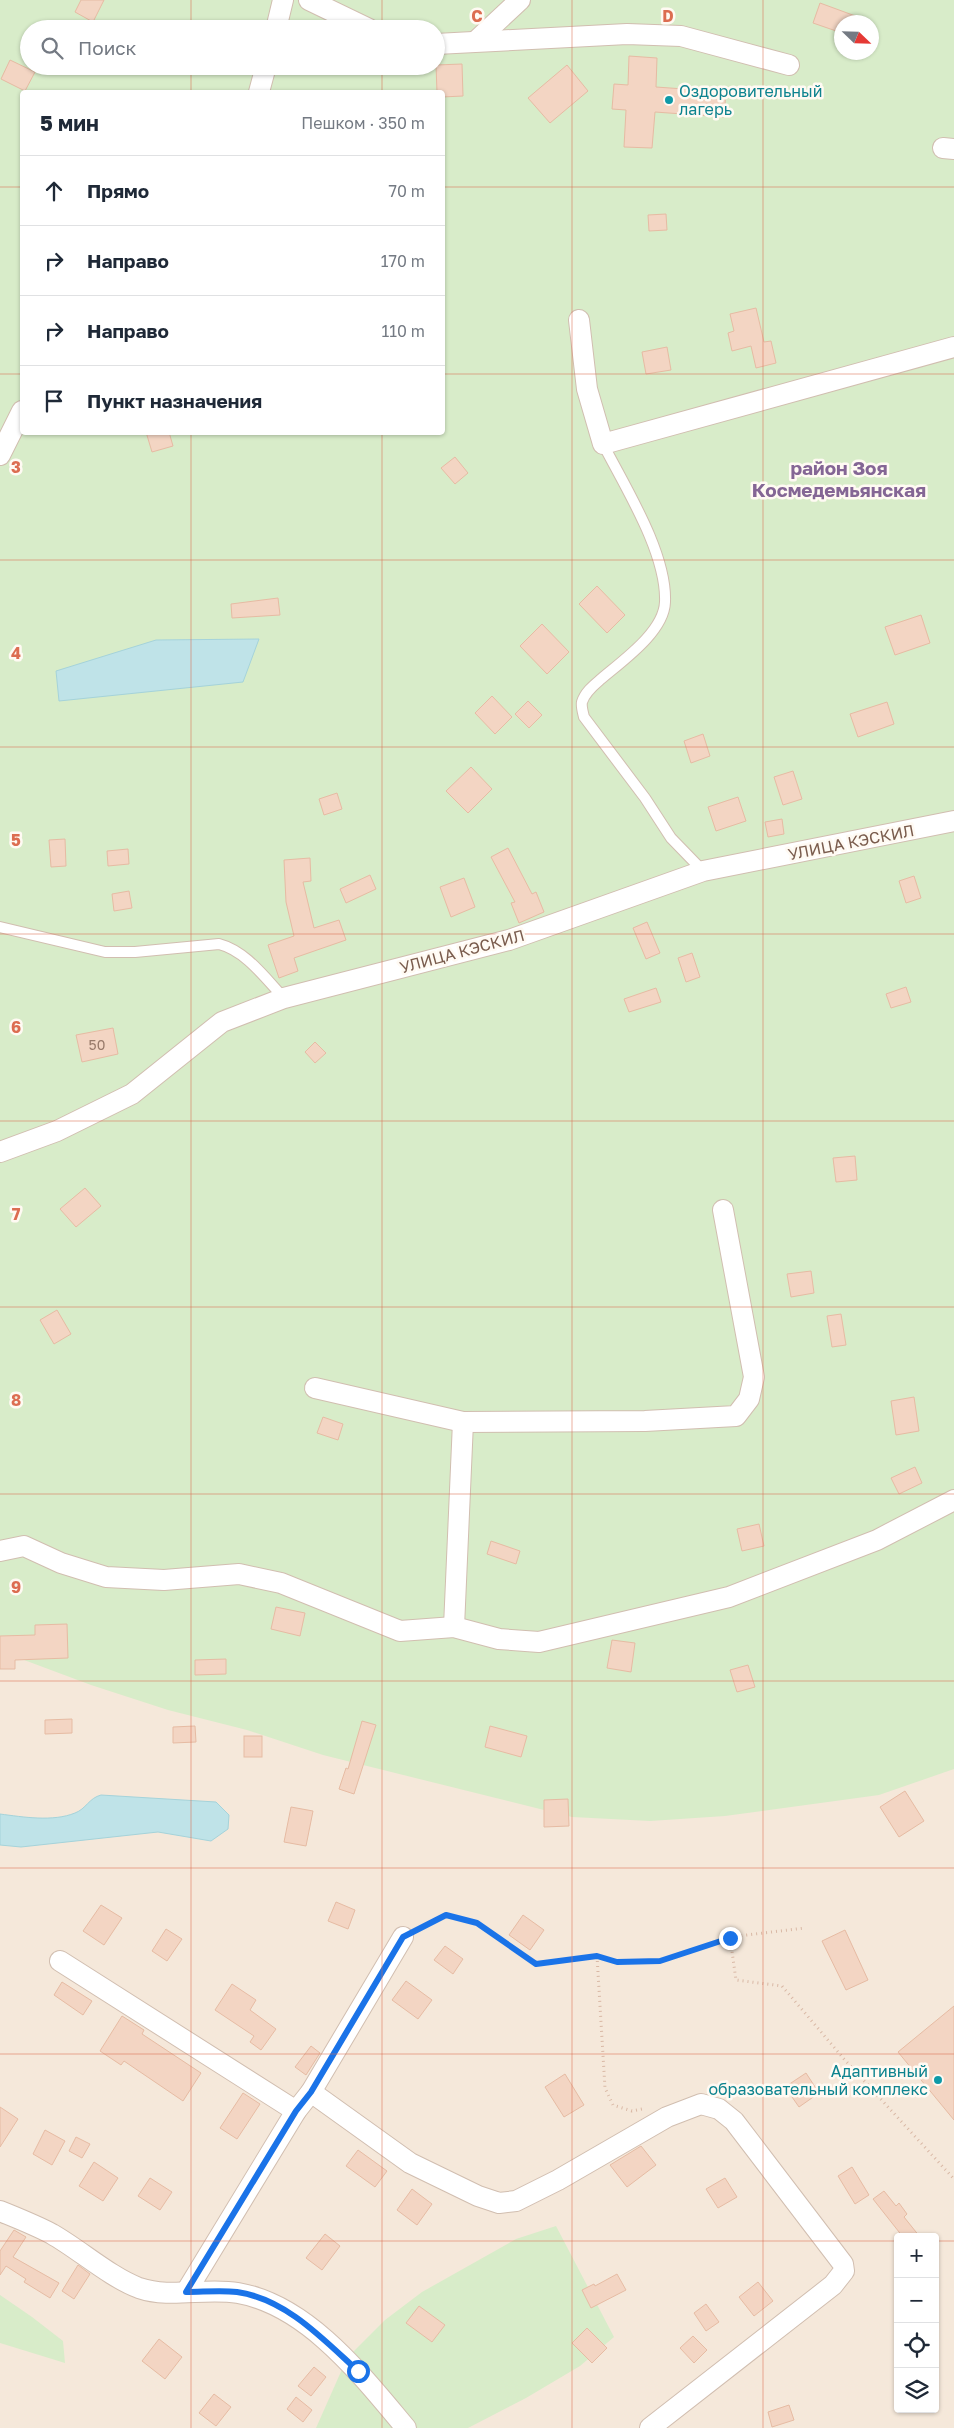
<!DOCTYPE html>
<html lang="ru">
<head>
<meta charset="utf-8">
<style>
  body { margin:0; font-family:"Golos Text",sans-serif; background:#f2f2f3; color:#1f2937 }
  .controls { position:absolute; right:15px; bottom:15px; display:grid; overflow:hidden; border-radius:5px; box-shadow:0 1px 4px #0004 }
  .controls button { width:45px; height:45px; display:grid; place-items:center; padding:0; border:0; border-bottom:1px solid #e0e1e3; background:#fff; color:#1f2937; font:25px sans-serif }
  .compass { position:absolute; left:834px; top:15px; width:45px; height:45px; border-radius:50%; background:#fff; box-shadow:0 1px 4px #0004; rotate:113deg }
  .stop { position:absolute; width:15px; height:15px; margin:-11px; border:4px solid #1a73e8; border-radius:50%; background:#fff }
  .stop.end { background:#1a73e8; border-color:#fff; box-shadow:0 1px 5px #0008 }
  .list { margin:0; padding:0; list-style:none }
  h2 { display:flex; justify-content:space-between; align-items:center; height:65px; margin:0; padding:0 20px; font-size:21px }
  h2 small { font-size:16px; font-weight:400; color:#747a83 }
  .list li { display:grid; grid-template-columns:32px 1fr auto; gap:15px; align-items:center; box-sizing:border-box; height:70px; padding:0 20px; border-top:1px solid #e0e1e3 }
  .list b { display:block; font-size:19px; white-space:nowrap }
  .list em { font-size:16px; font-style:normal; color:#747a83 }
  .icon { flex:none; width:28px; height:28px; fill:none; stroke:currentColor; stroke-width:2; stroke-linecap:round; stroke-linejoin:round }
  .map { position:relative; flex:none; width:954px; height:2428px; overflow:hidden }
  .search { position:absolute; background:#fff; box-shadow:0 1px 4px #0004; left:20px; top:20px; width:425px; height:55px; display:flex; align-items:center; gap:12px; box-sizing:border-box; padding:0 18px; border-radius:28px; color:#747a83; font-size:19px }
  .panel { position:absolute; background:#fff; box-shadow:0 1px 4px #0004; left:20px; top:90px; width:425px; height:345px; border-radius:5px }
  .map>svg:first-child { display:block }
  .residential { fill:#f5e8da; fill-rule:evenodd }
  .green { fill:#d8ecc9; fill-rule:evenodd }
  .water { fill:#bfe3e8; stroke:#a5d3da }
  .building { fill:#f3d5c3; stroke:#e6bba3 }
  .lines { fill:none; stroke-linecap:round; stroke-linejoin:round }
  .lane-casing { stroke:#d1beb0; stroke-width:12 }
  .street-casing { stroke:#d1beb0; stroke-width:22 }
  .path { stroke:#d9b8a5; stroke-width:3; stroke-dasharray:1 4; stroke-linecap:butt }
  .lane { stroke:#fff; stroke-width:10 }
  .street { stroke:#fff; stroke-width:20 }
  .route { stroke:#1a73e8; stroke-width:6 }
  .grid { fill:none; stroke:#dc6d51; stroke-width:1; stroke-opacity:0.55 }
  .culture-dot { fill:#0f9aa8; stroke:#fffaf3; stroke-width:2 }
  .labels { text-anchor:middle; stroke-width:5; stroke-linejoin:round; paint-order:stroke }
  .number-label { font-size:14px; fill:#987a6a }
  .culture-label { font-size:16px; fill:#0d838f; stroke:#fffaf3; text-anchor:start }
  .street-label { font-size:16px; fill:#7a5c4d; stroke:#fffaf3 }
  .quarter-label { font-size:19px; font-weight:bold; fill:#846695; stroke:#fffaf3 }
  .grid-label { font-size:16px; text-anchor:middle; font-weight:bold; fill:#dc6d51; stroke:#fffaf3; stroke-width:5; stroke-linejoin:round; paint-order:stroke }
</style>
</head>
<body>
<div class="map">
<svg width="954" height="2428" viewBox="0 0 954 2428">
  <rect width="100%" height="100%" fill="#fdf6ec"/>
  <path class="residential" d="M0,0h954v2428h-954zM842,22h30v30h-30zM29,29h407v37h-407zM22,92h420v340h-420zM898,2237h37v172h-37z"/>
  <g class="green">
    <path d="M0,0h954v1769l-75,26 -154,21 -75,5 -78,-4 -249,-62 -76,-25 -79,-20 -77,-25 -91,-34zM842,22h30v30h-30zM29,29h407v37h-407zM22,92h420v340h-420z"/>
    <polygon points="556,2226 614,2337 580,2366 526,2398 468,2428 316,2428 347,2358 385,2320 422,2292 516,2239"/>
    <polygon points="0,2295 32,2317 63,2341 65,2363 0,2343"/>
  </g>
  <g class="water">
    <polygon points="259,639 243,682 59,701 56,671 156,640"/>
    <path d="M101,1795l115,7 13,13 -1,14 -17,12 -53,-9 -137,15 -21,-2v-31c23,3 53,8 75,-1 11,-4 14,-15 26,-18z"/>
  </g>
  <g class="building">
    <polygon points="81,0 104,0 93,22 75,12"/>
    <polygon points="820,3 869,21 868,22 842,22 842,33 813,23"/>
    <polygon points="629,56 657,58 656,87 726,92 724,117 655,112 652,148 624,147 626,110 612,109 614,84 628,85"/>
    <polygon points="10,60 35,72 25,91 1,79"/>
    <polygon points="462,64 463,96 442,97 442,92 437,92 436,65"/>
    <polygon points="567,65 588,91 550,123 528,98"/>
    <polygon points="666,214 667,230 649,231 648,215"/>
    <polygon points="756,308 764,342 771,341 776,363 756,368 751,346 732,351 728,333 734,331 730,314"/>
    <polygon points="667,347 671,370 646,374 642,352"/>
    <polygon points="146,432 169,432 173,446 152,452"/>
    <polygon points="455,457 468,473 455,484 441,468"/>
    <polygon points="597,586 625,615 607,633 579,604"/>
    <polygon points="278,598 280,615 232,618 231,604"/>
    <polygon points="921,615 930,643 895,655 885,627"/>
    <polygon points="542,624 569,652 547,674 520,646"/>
    <polygon points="492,696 512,717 495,734 475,713"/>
    <polygon points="528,701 542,715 529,728 515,714"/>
    <polygon points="887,702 894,724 858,737 850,714"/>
    <polygon points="703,734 710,756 691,763 684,741"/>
    <polygon points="471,767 492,789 468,813 446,791"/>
    <polygon points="793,771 802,799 783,805 774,777"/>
    <polygon points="337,793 342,809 324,815 319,799"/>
    <polygon points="738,797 746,821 716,831 708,807"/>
    <polygon points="782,819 784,834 768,837 765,822"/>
    <polygon points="65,839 66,866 51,867 49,840"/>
    <polygon points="508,848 532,894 536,892 544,912 519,923 511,903 515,902 491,857"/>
    <polygon points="128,849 129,864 108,866 107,851"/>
    <polygon points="310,858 311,881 303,882 314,928 339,920 346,940 294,958 298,971 279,978 268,945 294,936 286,902 284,860"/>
    <polygon points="370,875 376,889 346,903 340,889"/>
    <polygon points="914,876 921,898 906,903 899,881"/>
    <polygon points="464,878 475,907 451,917 440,887"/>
    <polygon points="129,891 132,908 114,911 112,894"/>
    <polygon points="647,922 660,953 646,959 633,928"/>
    <polygon points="692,953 700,977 686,982 678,958"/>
    <polygon points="906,987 911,1002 891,1008 886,994"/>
    <polygon points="656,988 661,1002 629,1012 624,999"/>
    <polygon points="113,1028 118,1054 82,1062 76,1035"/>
    <polygon points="315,1042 326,1053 315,1063 305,1052"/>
    <polygon points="855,1156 857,1180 836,1182 833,1158"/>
    <polygon points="85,1188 101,1206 76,1227 60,1209"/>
    <polygon points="811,1271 814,1293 791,1297 787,1274"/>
    <polygon points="57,1310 71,1334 54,1344 40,1320"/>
    <polygon points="841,1314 846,1345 832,1347 827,1316"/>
    <polygon points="914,1397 919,1431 896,1435 891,1401"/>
    <polygon points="323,1417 343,1424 338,1440 317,1433"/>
    <polygon points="915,1467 922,1483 899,1494 891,1478"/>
    <polygon points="759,1524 764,1546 742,1551 737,1529"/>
    <polygon points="491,1541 520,1551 516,1564 487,1554"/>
    <polygon points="276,1607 305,1613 300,1636 271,1629"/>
    <polygon points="67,1624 68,1658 15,1660 15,1669 0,1669 0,1636 35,1635 35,1625"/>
    <polygon points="612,1640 635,1643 631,1672 607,1668"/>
    <polygon points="226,1659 226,1674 195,1675 195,1660"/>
    <polygon points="748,1665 755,1687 737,1692 730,1670"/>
    <polygon points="72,1719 72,1733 45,1734 45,1720"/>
    <polygon points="362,1721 376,1725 354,1794 339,1789 346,1768 348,1769"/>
    <polygon points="195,1726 196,1742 173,1743 173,1727"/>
    <polygon points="490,1726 527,1736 521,1757 485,1747"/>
    <rect x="244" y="1736" width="18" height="21"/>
    <polygon points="905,1791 924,1821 899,1837 880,1807"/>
    <polygon points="568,1799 569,1826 544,1827 544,1800"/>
    <polygon points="291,1807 313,1811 306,1846 284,1842"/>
    <polygon points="336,1902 355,1910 348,1929 328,1921"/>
    <polygon points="101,1905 122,1918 104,1945 83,1931"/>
    <polygon points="523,1915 544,1930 530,1950 509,1935"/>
    <polygon points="166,1929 182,1939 167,1961 152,1951"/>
    <polygon points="845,1930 868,1980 846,1990 822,1941"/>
    <polygon points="445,1946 463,1959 453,1974 434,1960"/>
    <polygon points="406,1981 432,2000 418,2019 392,2000"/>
    <polygon points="62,1982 92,2001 83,2015 54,1995"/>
    <polygon points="232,1984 256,2000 250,2010 276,2029 261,2050 250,2042 254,2036 215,2010"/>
    <polygon points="954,2006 954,2120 898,2052"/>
    <polygon points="122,2016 144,2030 142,2034 201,2073 183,2101 124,2061 121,2065 100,2051"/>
    <polygon points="311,2046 320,2053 306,2075 295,2067"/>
    <polygon points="806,2073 819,2093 799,2107 785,2087"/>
    <polygon points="565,2074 584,2105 564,2117 545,2087"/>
    <polygon points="243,2093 260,2104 237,2139 220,2128"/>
    <polygon points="0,2107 18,2119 0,2147"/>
    <polygon points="45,2130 65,2141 52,2165 33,2154"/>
    <polygon points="76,2137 90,2144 82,2158 69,2151"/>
    <polygon points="641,2146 656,2165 627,2187 610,2165"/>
    <polygon points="358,2150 387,2171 375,2187 346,2166"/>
    <polygon points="94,2162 118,2178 103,2201 79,2186"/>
    <polygon points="852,2167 869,2195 855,2204 838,2176"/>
    <polygon points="150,2178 172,2192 160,2210 138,2196"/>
    <polygon points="725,2178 737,2197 718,2208 706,2189"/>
    <polygon points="412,2189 432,2204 417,2225 397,2210"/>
    <polygon points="884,2191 896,2206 899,2203 907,2214 904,2217 920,2237 903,2237 873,2199"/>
    <polygon points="14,2230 26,2237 13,2257 59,2283 50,2298 24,2282 26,2279 6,2266 0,2275 0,2251"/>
    <polygon points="325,2234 340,2246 322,2270 306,2258"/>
    <polygon points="78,2265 90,2274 74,2299 62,2291"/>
    <polygon points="617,2274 626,2290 591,2308 582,2290 594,2284 595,2286"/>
    <polygon points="758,2282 773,2301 754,2316 739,2297"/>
    <polygon points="706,2304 719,2322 706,2331 694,2313"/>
    <polygon points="419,2306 445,2325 432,2342 406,2323"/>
    <polygon points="587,2328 607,2348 592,2363 572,2343"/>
    <polygon points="693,2336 707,2350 694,2363 680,2348"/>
    <polygon points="159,2339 182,2357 165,2379 142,2361"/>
    <polygon points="314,2367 326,2377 311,2396 298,2386"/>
    <polygon points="214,2394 231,2407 216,2426 199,2413"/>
    <polygon points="296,2397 312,2410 303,2422 287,2409"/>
    <polygon points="789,2405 794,2420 772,2427 768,2412"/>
  </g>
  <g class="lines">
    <defs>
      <g id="lane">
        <path d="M603,444c22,43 64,109 62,158 -1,30 -43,59 -64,77 -7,6 -16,13 -19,23 -1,4 1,11 2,15l61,81 26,40 32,33"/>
        <path d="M0,927l105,25h30l84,-8c27,7 46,34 65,54"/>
      </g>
      <g id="street">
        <polyline points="309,0 369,29"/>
        <polyline points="276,29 283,0"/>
        <polyline points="476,41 520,0"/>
        <polyline points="436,44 627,34 681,36 789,65"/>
        <polyline points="259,92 266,66"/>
        <polyline points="943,148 954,149"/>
        <polyline points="579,320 587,389 603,444 954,347"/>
        <polyline points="0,455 22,411"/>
        <polyline points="0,1152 57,1131 132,1094 222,1022 284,998 509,940 703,871 954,821"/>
        <polyline points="315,1388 463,1422"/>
        <polyline points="0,1551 24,1546 61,1563 106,1577 164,1580 239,1574 281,1583 400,1631 454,1627 499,1639 539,1642 729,1597 877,1540 954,1500"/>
        <polyline points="454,1627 463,1422 645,1421 736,1416 749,1399 754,1377 723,1210"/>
        <polyline points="60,1961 296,2111"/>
        <polyline points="311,2092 410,2163 478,2196 499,2203 516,2201 558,2180 667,2117 701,2104 719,2109 734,2121 843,2264 844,2271 833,2285 650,2428"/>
        <path d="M0,2211c17,7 35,14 52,23 28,16 58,43 87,54 32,11 66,-1 99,5 70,12 125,84 168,135"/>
        <polyline points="186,2292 296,2111 311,2092 403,1937"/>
      </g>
    </defs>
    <use href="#lane" class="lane-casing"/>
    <use href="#street" class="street-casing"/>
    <g class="path">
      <polyline points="419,1929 446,1915 477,1923 536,1964 597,1956 617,1962 660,1961 730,1937 805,1928"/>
      <polyline points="730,1937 736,1980 782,1986 844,2059 954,2179"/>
      <polyline points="597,1956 605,2088 613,2105 632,2111 642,2109"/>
    </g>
    <use href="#lane" class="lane"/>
    <use href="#street" class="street"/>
  </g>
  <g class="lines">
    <path class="route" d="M358,2371c-35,-32 -72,-72 -121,-79 -17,-2 -34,0 -51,0l110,-181 15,-19 92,-155 43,-22 31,8 59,41 61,-8 20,6 43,-1 70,-23"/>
  </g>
  <path class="grid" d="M191,0v29M382,0v29M572,0v2428M763,0v2428M191,66v26M382,66v26M0,187h22M442,187h512M0,374h22M442,374h512M191,432v1996M382,432v1996M0,560h954M0,747h954M0,934h954M0,1121h954M0,1307h954M0,1494h954M0,1681h954M0,1868h954M0,2054h954M0,2241h898M935,2241h19"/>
  <g class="culture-dot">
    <circle cx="669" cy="100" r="5"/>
    <circle cx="938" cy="2080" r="5"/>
  </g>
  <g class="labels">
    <g class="number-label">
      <text x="97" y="1050">50</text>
    </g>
    <g class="culture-label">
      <text x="679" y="97">Оздоровительный<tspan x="679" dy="18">лагерь</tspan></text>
      <text x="928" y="2077" text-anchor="end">Адаптивный<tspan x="928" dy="18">образовательный комплекс</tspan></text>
    </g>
    <g class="street-label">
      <text transform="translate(851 842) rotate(-11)" y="6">УЛИЦА КЭСКИЛ</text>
      <text transform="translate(462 951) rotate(-15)" y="6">УЛИЦА КЭСКИЛ</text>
    </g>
    <g class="quarter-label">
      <text x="839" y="475">район Зоя<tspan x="839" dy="22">Космедемьянская</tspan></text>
    </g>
  </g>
  <g class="grid-label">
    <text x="477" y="22">C</text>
    <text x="668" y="22">D</text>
    <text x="16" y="473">3</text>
    <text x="16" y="659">4</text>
    <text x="16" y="846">5</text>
    <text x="16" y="1033">6</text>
    <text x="16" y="1220">7</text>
    <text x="16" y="1406">8</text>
    <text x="16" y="1593">9</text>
  </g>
</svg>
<div class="controls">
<button>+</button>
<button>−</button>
<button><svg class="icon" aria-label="locate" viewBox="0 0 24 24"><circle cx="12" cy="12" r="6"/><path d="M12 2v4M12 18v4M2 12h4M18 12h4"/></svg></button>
<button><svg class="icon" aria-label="layers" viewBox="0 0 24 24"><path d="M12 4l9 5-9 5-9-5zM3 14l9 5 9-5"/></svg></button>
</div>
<svg class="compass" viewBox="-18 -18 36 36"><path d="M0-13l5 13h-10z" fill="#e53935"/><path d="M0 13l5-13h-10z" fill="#747a83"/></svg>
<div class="stop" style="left:358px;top:2371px"></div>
<div class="stop end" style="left:730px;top:1938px"></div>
<div class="search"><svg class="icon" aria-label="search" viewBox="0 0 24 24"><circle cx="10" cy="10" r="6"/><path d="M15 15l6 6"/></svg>Поиск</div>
<section class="panel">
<h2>5 мин<small>Пешком · 350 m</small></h2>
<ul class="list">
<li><svg class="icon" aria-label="ahead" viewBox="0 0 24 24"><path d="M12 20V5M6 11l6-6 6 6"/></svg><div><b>Прямо</b></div><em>70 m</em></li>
<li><svg class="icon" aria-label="right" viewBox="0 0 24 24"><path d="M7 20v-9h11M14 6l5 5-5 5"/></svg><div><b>Направо</b></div><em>170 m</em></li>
<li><svg class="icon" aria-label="right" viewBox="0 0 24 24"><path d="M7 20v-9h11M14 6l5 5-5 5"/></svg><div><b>Направо</b></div><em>110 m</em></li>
<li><svg class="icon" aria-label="arrive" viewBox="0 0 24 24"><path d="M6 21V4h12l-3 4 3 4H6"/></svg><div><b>Пункт назначения</b></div></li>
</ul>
</section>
</div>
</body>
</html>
